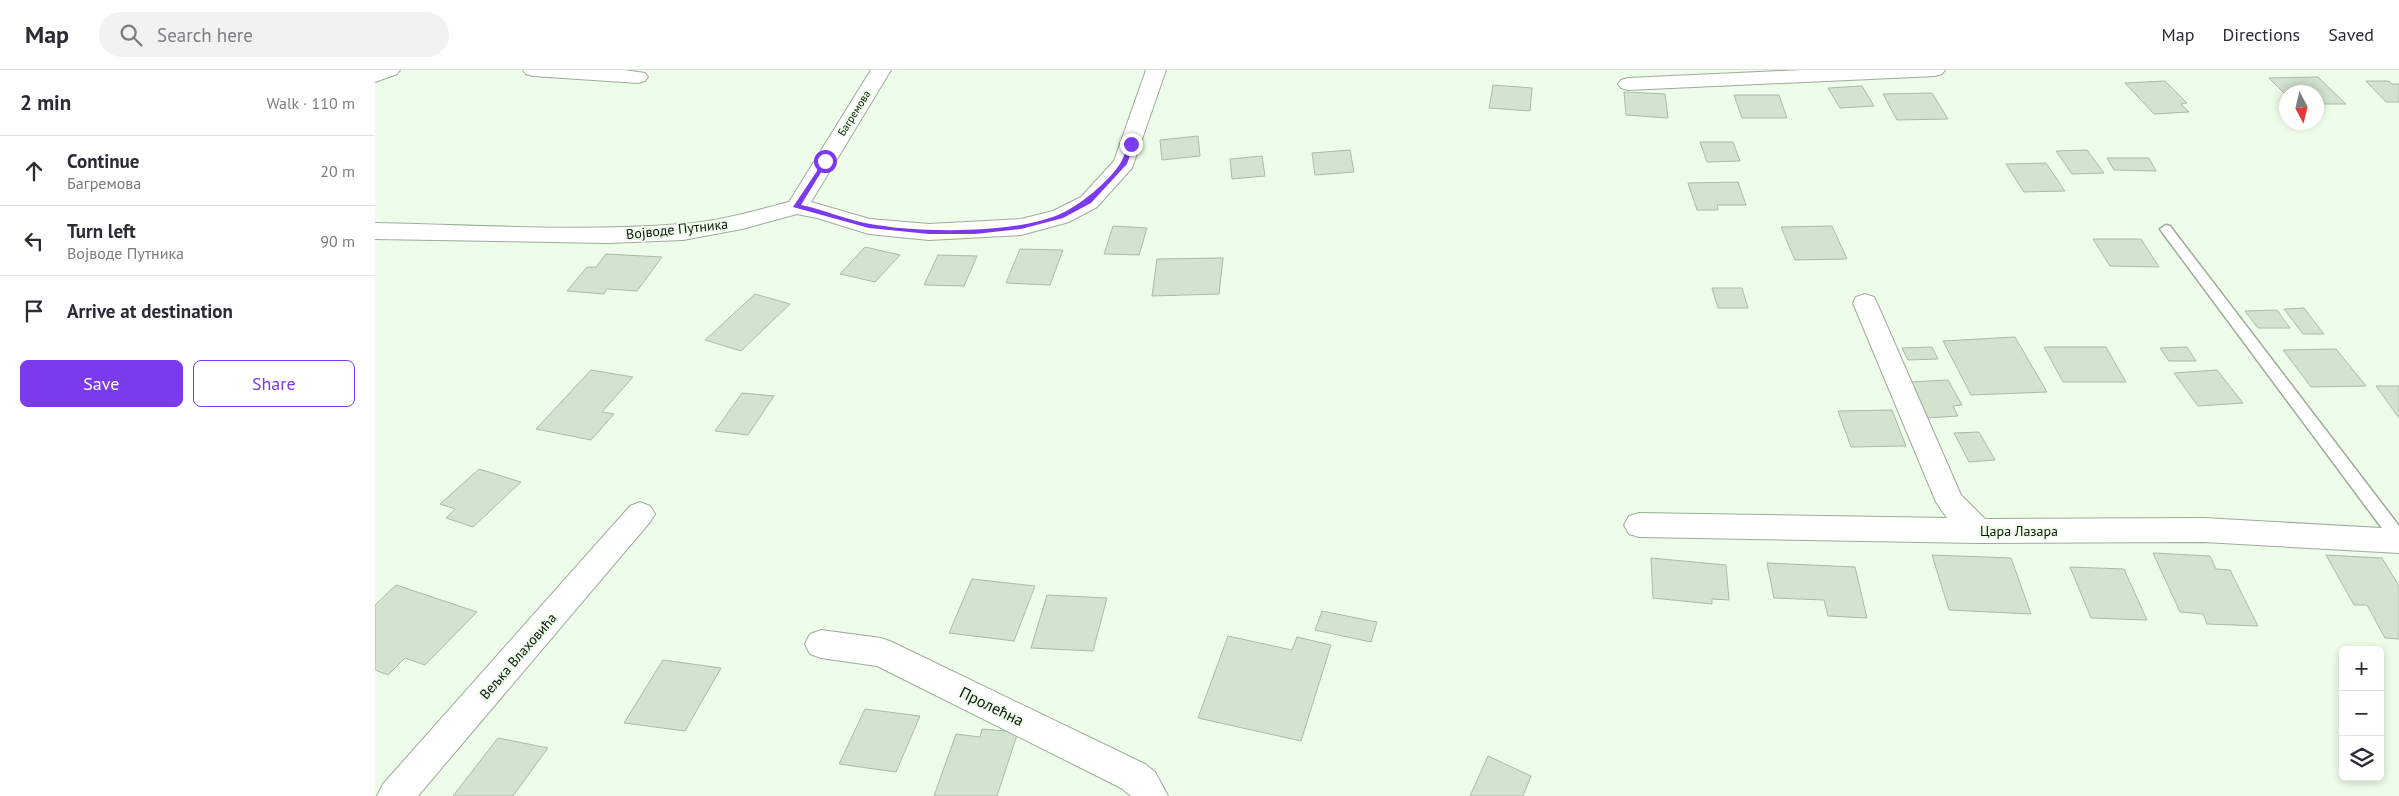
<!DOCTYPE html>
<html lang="en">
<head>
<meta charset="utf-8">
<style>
  body { margin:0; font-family:"PT Sans",sans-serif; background:#f2f2f3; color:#2b2b33 }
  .controls { position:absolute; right:15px; bottom:15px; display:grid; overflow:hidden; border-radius:8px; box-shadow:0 2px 8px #0003 }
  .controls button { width:45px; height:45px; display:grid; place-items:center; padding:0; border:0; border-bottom:1px solid #e1e1e2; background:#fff; color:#2b2b33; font:25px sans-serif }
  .compass { position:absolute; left:1904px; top:15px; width:45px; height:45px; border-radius:50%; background:#fff; box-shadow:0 2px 8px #0003; rotate:173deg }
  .stop { position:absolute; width:15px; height:15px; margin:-11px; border:4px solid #7c3aed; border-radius:50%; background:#fff }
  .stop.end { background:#7c3aed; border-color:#fff; box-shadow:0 1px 5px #0008 }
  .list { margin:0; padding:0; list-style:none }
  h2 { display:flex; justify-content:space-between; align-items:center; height:65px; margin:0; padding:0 20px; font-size:21px }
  h2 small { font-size:16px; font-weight:400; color:#7c7c81 }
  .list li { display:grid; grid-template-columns:32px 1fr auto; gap:15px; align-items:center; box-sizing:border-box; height:70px; padding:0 20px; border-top:1px solid #e1e1e2 }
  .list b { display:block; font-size:19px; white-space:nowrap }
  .list p { margin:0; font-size:16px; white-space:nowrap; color:#7c7c81 }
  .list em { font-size:16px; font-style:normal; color:#7c7c81 }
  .actions { display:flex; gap:10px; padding:15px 20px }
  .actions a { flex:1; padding:11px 0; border:1px solid #7c3aed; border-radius:8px; text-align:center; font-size:18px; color:#7c3aed }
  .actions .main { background:#7c3aed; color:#fff }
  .icon { flex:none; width:28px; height:28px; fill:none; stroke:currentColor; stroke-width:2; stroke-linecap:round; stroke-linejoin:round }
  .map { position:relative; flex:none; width:2024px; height:726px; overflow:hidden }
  header { display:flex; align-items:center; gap:30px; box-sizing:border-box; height:70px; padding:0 25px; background:#fff; border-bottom:1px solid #e1e1e2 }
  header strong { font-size:24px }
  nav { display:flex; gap:28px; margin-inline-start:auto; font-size:18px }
  .search { width:350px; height:45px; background:#f2f2f3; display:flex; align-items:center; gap:12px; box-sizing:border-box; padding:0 18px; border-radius:28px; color:#7c7c81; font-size:19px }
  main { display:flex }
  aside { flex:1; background:#fff }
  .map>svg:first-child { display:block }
  .building { fill:#d2e3ce; stroke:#abbba7 }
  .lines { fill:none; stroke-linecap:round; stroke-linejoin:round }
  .service-casing { stroke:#9dac99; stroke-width:3 }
  .minor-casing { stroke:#9dac99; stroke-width:2 }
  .service { fill:#fff; fill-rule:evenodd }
  .minor { fill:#fff; fill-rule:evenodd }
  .route { fill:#7c3aed }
  .labels { text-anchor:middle; stroke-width:4; stroke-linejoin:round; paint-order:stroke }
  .far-street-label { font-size:11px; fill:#10160f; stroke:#edfde9 }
  .street-label { font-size:14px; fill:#10160f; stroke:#edfde9 }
  .near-street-label { font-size:16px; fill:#10160f; stroke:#edfde9 }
</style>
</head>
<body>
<header>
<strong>Map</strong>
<div class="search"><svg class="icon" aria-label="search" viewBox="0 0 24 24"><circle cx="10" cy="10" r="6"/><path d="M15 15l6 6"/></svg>Search here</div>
<nav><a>Map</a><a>Directions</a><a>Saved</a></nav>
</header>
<main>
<aside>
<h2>2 min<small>Walk · 110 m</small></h2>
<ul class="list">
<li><svg class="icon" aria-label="ahead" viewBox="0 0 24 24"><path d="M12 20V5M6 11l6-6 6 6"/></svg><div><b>Continue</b><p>Багремова</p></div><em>20 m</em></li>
<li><svg class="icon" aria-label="left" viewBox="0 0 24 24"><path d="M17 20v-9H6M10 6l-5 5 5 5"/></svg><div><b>Turn left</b><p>Војводе Путника</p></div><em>90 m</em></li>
<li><svg class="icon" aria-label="arrive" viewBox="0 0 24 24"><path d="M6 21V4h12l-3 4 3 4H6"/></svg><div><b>Arrive at destination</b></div></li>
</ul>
<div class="actions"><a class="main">Save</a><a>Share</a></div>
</aside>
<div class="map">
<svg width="2024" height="726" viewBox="0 0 2024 726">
  <rect width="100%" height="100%" fill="#edfde9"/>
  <g class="building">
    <polygon points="1943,7 1971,34 1942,34 1942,22 1912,22 1912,26 1894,8"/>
    <polygon points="1790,11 1812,33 1806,34 1814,42 1779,44 1750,13"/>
    <polygon points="1991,11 2014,11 2017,14 2024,14 2024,32 2011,32"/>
    <polygon points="1118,15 1157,18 1155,41 1114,38"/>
    <polygon points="1487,16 1499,36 1465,38 1453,18"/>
    <polygon points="1249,22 1290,24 1293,48 1251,45"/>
    <polygon points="1557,23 1573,49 1522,50 1508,24"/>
    <polygon points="1359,25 1404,25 1412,48 1367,48"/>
    <polygon points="823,66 825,86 787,90 785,70"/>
    <polygon points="1325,72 1358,72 1365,91 1332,92"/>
    <polygon points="975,80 979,102 940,105 937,83"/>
    <polygon points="1712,80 1729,103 1697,104 1681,81"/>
    <polygon points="887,86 890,106 857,109 855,89"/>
    <polygon points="1732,88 1774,88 1781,101 1739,100"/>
    <polygon points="1671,93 1690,121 1649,122 1631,94"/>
    <polygon points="1363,112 1371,135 1342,135 1343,140 1322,140 1313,113"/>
    <polygon points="738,156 772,158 764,185 729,184"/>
    <polygon points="1457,156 1472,189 1420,190 1406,157"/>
    <polygon points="1718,169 1766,169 1784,197 1735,196"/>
    <polygon points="490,177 525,185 500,212 465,204"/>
    <polygon points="645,179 688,180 675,215 631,213"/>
    <polygon points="231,184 287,187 262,221 232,219 229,224 192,221 212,197 221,197"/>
    <polygon points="563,185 602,186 589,216 549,215"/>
    <polygon points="848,188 844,224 777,226 782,189"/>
    <polygon points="1337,218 1367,218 1373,238 1343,238"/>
    <polygon points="380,224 415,234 366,281 330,270"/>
    <polygon points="1929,238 1949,264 1928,264 1909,239"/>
    <polygon points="1902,240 1915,258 1883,258 1870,241"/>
    <polygon points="1640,267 1672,322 1596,325 1568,271"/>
    <polygon points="1557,277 1563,289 1533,290 1527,278"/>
    <polygon points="1669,277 1731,277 1751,312 1688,312"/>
    <polygon points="1812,277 1821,291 1794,291 1785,278"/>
    <polygon points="1961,279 1991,316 1936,317 1908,280"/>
    <polygon points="216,300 258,307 227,342 239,344 216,370 161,359"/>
    <polygon points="1842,300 1868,333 1823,336 1799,303"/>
    <polygon points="1573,310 1587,335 1578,336 1583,346 1552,348 1535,312"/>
    <polygon points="2001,316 2024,316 2024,348"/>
    <polygon points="367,323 399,326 373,365 340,361"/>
    <polygon points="1517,340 1531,376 1476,377 1463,341"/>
    <polygon points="1604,362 1620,390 1594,392 1579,363"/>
    <polygon points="104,399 146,412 98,457 71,448 80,439 65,434"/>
    <polygon points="1778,483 1835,486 1841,499 1855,500 1883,556 1832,554 1828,544 1805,542"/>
    <polygon points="1557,485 1636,488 1656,544 1574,540"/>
    <polygon points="1951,485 2007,488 2024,516 2024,569 2010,568 1992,535 1979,535"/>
    <polygon points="1276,488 1351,495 1354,530 1337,529 1337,534 1278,528"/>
    <polygon points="1392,493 1480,497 1492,548 1453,546 1449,530 1399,528"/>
    <polygon points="1695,497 1749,499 1772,550 1716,548"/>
    <polygon points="597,509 660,516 639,571 574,563"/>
    <polygon points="21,515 102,542 50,595 30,588 13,605 0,600 0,535"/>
    <polygon points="672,525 732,528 718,581 656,578"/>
    <polygon points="947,541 1002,552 996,572 940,560"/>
    <polygon points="853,566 917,580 922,567 956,575 926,671 823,648"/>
    <polygon points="288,590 346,598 310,661 249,653"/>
    <polygon points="490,639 545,646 521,702 464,694"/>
    <polygon points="607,659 643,662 622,726 559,726 581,664 605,667"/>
    <polygon points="123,668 173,678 138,726 78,726"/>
    <polygon points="1113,686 1156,706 1148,726 1095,726"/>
  </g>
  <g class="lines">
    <defs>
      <polygon id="service" points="1791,155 1795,156 2024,456 2024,475 2018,473 1787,162 1785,159"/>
      <g id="minor">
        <polygon points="0,0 25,0 22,4 0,12"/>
        <polygon points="148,0 249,0 270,3 273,7 270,11 263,13 158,6 151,4"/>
        <path d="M496,0h20l-80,132 59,17 59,5 92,-5 32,-8 28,-14 33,-36 32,-91h20l-34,98 -35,39 -28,15 -48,13 -92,5 -60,-6 -52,-16 -20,-4 -55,15 -59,11 -75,3 -233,-4v-16c102,2 205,9 306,1 37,-2 73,-13 108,-22z"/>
        <polygon points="1428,0 1570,0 1567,4 1560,6 1253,20 1246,18 1243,14 1246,10 1253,8"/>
        <polygon points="1490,224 1499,227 1502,233 1586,425 1610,449 1829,448 2024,459 2024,483 1829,472 1603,473 1264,467 1254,464 1249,455 1254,446 1264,443 1572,448 1561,432 1478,233 1481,227"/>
        <polygon points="265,432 275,436 280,444 275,452 43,726 2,726 8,714 255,436"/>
        <polygon points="446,560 506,568 517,572 770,694 780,702 793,726 756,726 746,718 502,596 446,588 435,584 430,574 435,564"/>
      </g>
    </defs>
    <use href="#service" class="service-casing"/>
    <use href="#minor" class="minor-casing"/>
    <use href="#service" class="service"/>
    <use href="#minor" class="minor"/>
  </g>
  <path class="route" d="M756,72l3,2 -7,20 -36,39 -28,15 -42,11 -46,5h-46l-60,-6 -76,-21 32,-48 3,2 -27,44c24,5 46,15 69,19 50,9 141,10 188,-9 20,-8 52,-34 63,-53 3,-5 5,-12 7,-18z"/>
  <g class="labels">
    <g class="far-street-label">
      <text transform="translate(479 43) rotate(-58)" y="4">Багремова</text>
    </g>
    <g class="street-label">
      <text transform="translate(302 159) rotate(-6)" y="5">Војводе Путника</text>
      <text x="1644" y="466">Цара Лазара</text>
      <text transform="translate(143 586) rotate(-49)" y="5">Вељка Влаховића</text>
    </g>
    <g class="near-street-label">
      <text transform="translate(617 636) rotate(26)" y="6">Пролећна</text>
    </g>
  </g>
</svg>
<div class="controls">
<button>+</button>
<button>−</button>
<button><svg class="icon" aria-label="layers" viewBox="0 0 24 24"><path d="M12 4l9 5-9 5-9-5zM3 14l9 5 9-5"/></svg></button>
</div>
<svg class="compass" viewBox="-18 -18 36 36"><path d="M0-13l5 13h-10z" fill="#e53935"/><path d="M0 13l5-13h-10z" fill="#7c7c81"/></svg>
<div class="stop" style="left:450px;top:91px"></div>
<div class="stop end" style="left:756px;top:74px"></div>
</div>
</main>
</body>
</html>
